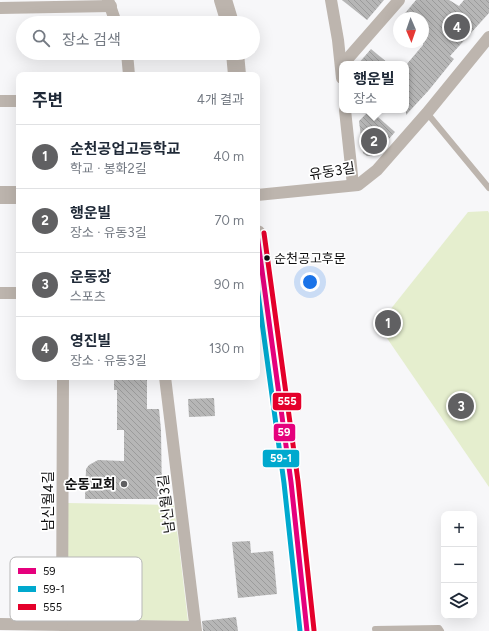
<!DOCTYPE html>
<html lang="ko">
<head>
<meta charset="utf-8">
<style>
  body { margin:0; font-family:Figtree,"Noto Sans KR",sans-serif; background:#f2f2f3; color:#1f2937 }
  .controls { position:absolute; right:12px; bottom:12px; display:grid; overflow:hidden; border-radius:8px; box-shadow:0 4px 16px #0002 }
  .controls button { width:36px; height:36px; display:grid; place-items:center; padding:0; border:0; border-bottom:1px solid #e0e1e3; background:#fff; color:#1f2937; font:20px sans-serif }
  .compass { position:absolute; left:393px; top:12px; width:36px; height:36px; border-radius:50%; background:#fff; box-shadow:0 4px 16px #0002; rotate:178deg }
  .you { position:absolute; left:310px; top:282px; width:14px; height:14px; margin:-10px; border:3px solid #fff; border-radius:50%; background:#1a73e8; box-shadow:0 0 0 6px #1a73e833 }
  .badge { display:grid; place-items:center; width:26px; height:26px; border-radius:50%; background:#606062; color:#fff; font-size:13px; font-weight:700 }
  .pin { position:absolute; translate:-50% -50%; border:2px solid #fff; box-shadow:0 1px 4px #0006 }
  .popup { position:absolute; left:339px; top:61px; width:70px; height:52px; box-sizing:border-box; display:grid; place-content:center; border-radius:8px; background:#fff; filter:drop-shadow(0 1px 3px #0005); font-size:13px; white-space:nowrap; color:#747a83 }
  .popup b { font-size:15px; color:#1f2937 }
  .popup::after { content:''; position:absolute; left:50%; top:100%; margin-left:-8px; border:8px solid transparent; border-top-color:#fff }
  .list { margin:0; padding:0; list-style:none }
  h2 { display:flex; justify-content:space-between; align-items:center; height:52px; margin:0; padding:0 16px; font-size:17px }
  h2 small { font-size:13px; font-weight:400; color:#747a83 }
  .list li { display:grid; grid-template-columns:26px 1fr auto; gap:12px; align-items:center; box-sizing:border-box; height:64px; padding:0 16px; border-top:1px solid #e0e1e3 }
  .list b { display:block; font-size:15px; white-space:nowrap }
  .list p { margin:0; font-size:13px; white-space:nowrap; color:#747a83 }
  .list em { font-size:13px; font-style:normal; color:#747a83 }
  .icon { flex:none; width:22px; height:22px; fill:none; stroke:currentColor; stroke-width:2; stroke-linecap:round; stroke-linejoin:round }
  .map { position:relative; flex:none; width:489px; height:631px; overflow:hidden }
  .search { position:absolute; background:#fff; box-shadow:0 4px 16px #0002; left:16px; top:16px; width:244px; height:44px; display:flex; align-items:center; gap:10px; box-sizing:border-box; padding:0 14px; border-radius:22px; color:#747a83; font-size:15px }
  .panel { position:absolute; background:#fff; box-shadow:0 4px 16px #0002; left:16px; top:72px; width:244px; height:308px; border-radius:8px }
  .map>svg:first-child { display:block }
  .green { fill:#e5eece }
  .building { fill:url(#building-back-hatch) }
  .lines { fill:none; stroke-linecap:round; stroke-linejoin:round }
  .lane { stroke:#bdb5ae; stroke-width:6 }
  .street { stroke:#bdb5ae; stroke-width:12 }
  .secondary { stroke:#bcb4ad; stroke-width:18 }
  .bus-1-casing { stroke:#fff; stroke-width:8 }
  .bus-2-casing { stroke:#fff; stroke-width:8 }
  .bus-3-casing { stroke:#fff; stroke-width:8 }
  .bus-1 { stroke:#e5007d; stroke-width:5 }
  .bus-2 { stroke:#00a9ce; stroke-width:5 }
  .bus-3 { stroke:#e4002b; stroke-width:5 }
  .bus-dot { fill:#0f0f10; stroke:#fff; stroke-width:1.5 }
  .poi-dot { fill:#606062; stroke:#fff; stroke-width:1.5 }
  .labels { text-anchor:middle; stroke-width:3.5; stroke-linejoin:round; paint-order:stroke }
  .bus-label { font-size:13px; fill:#0f0f10; stroke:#fff; text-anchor:start }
  .street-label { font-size:14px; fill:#0f0f10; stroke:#fff }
  .poi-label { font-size:14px; font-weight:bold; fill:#0f0f10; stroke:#fff; text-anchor:end }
  .key { fill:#fff; stroke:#b7b7b7; stroke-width:1 }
  .key-label { font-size:11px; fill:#0f0f10 }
  .line-badge { stroke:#fff; stroke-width:1.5 }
  .badge-label { font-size:11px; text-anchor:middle; font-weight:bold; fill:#fff }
</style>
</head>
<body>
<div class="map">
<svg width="489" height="631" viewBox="0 0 489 631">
  <defs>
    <pattern id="building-back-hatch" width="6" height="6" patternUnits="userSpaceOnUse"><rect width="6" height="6" fill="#b6b6b6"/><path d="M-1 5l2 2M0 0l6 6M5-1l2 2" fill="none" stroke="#9b9b9b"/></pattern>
  </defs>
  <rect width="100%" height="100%" fill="#f7f7f9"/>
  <g class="green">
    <polygon points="488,211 489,213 489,487 378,325 468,212"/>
    <polygon points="68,503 174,505 188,621 67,620"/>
  </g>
  <g class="building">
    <polygon points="342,0 384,0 367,20"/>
    <polygon points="416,0 449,0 459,6 464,0 489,0 489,13 450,56 454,59 429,90 406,115 406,65 423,45 423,18 401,18"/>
    <polygon points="371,49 389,64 358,64"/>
    <polygon points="370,110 395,132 374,156 367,156 363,153 359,121"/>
    <polygon points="114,377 147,377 147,409 159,409 161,430 162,499 85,499 86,469 89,465 98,460 124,461 124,430 117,430 117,390 114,390"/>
    <polygon points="214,398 215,416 189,417 188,399"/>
    <polygon points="250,541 251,553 273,551 277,594 238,598 232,542"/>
    <polygon points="236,617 238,631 203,631 202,621"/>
  </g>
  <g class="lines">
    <g class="lane">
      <polyline points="427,113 489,188"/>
      <polyline points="375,629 439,628 441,631"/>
    </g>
    <g class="street">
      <polyline points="108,0 116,23"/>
      <polyline points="331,0 338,40 342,78"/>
      <polyline points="0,8 111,6"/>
      <polyline points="127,53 129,75"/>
      <polyline points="343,64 399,0"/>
      <polyline points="0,101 19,101"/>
      <polyline points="345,110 353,185"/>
      <polyline points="257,195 358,185 377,170 427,113 489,37"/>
      <polyline points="0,293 19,293"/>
      <polyline points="165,377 196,631"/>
      <polyline points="0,624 195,627"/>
      <polyline points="62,625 63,377"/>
    </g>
    <g class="secondary">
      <polyline points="223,0 230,23"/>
      <polyline points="235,53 237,75"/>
      <polyline points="0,195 19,195"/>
      <polyline points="257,234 291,482 307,631"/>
    </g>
    <defs>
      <polyline id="bus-1" points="257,234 291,482 307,631"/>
      <polyline id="bus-2" points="257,286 284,483 300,631"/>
      <polyline id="bus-3" points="264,233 298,481 314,630"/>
    </defs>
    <use href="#bus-1" class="bus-1-casing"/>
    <use href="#bus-2" class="bus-2-casing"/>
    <use href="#bus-3" class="bus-3-casing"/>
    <use href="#bus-1" class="bus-1"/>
    <use href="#bus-2" class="bus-2"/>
    <use href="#bus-3" class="bus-3"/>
  </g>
  <circle class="bus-dot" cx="267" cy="258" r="3.5"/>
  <circle class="poi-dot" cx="124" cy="484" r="4"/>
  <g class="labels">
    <g class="bus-label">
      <text x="274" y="263">순천공고후문</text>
    </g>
    <g class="street-label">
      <text transform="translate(332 171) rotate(-9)" y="5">유동3길</text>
      <text transform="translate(48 501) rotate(-90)" y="5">남신월4길</text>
      <text transform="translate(166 504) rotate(-97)" y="5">남신월3길</text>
    </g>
    <g class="poi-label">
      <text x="116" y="489">순동교회</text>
    </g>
  </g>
  <rect x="10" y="557" width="132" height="64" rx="6" class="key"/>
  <rect x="18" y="568" width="18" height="6" fill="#e5007d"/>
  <rect x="18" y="586" width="18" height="6" fill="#00a9ce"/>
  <rect x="18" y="604" width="18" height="6" fill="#e4002b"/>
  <g class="key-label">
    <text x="43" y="575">59</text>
    <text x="43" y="593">59-1</text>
    <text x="43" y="611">555</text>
  </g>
  <g class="line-badge">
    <rect x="272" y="392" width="30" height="19" rx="4" fill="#e4002b"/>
    <rect x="273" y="423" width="23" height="19" rx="4" fill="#e5007d"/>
    <rect x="262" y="449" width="38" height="19" rx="4" fill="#00a9ce"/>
  </g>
  <g class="badge-label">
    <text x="287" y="405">555</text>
    <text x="284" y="436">59</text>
    <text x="281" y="462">59-1</text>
  </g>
</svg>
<div class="controls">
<button>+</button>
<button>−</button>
<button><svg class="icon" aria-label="layers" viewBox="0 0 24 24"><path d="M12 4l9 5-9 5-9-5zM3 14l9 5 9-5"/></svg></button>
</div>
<svg class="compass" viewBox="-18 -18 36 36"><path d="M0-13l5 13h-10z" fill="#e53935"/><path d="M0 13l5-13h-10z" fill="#747a83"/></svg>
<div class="you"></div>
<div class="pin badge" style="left:388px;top:323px">1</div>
<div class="pin badge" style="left:374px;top:141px">2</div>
<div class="popup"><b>행운빌</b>장소</div>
<div class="pin badge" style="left:461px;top:406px">3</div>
<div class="pin badge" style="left:457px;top:27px">4</div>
<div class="search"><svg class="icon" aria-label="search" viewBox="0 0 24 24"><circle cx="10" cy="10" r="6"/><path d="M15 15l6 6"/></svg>장소 검색</div>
<section class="panel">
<h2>주변<small>4개 결과</small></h2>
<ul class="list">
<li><span class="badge">1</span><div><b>순천공업고등학교</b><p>학교 · 봉화2길</p></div><em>40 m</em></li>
<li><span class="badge">2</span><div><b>행운빌</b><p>장소 · 유동3길</p></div><em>70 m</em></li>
<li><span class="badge">3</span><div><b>운동장</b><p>스포츠</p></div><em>90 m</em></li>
<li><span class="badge">4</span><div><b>영진빌</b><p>장소 · 유동3길</p></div><em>130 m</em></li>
</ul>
</section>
</div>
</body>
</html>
